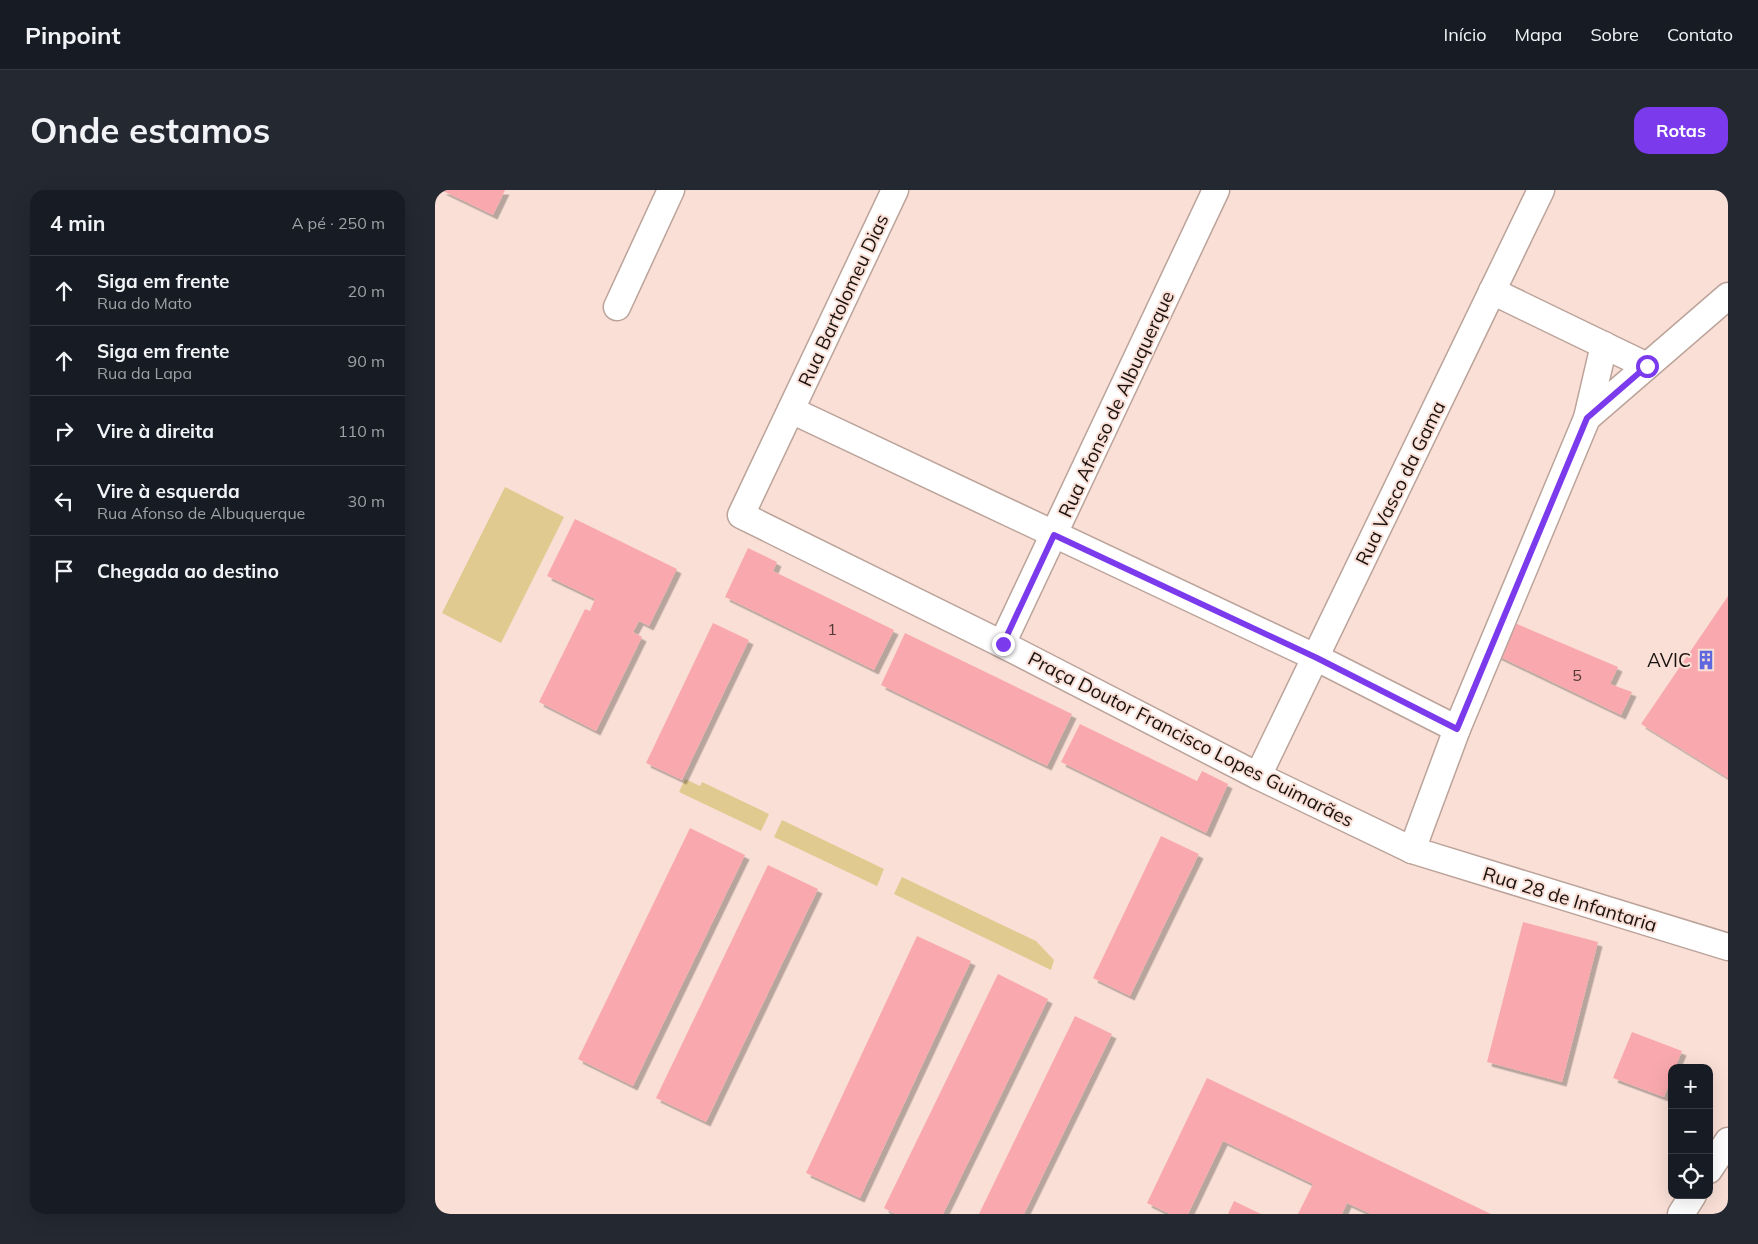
<!DOCTYPE html>
<html lang="pt">
<head>
<meta charset="utf-8">
<style>
  body { margin:0; font-family:Mulish,sans-serif; background:#242831; color:#f1f3f6 }
  .controls { position:absolute; right:15px; bottom:15px; display:grid; overflow:hidden; border-radius:10px; box-shadow:0 5px 20px #0002 }
  .controls button { width:45px; height:45px; display:grid; place-items:center; padding:0; border:0; border-bottom:1px solid #363941; background:#171b24; color:#f1f3f6; font:25px sans-serif }
  .stop { position:absolute; width:15px; height:15px; margin:-11px; border:4px solid #7c3aed; border-radius:50%; background:#fff }
  .stop.end { background:#7c3aed; border-color:#fff; box-shadow:0 1px 5px #0008 }
  .list { margin:0; padding:0; list-style:none }
  h2 { display:flex; justify-content:space-between; align-items:center; height:65px; margin:0; padding:0 20px; font-size:21px }
  h2 small { font-size:16px; font-weight:400; color:#9ea1a6 }
  .list li { display:grid; grid-template-columns:32px 1fr auto; gap:15px; align-items:center; box-sizing:border-box; height:70px; padding:0 20px; border-top:1px solid #363941 }
  .list b { display:block; font-size:19px; white-space:nowrap }
  .list p { margin:0; font-size:16px; white-space:nowrap; color:#9ea1a6 }
  .list em { font-size:16px; font-style:normal; color:#9ea1a6 }
  .icon { flex:none; width:28px; height:28px; fill:none; stroke:currentColor; stroke-width:2; stroke-linecap:round; stroke-linejoin:round }
  .map { position:relative; flex:none; width:1293px; height:1024px; overflow:hidden; border-radius:15px }
  header { display:flex; align-items:center; gap:30px; box-sizing:border-box; height:70px; padding:0 25px; background:#171b24; border-bottom:1px solid #363941 }
  header strong { font-size:24px }
  nav { display:flex; gap:28px; margin-inline-start:auto; font-size:18px }
  .intro { display:flex; align-items:center; justify-content:space-between; box-sizing:border-box; height:120px; padding:0 30px }
  h1 { margin:0; font-size:35px }
  .button { padding:12px 22px; border-radius:15px; background:#7c3aed; color:#fff; font-size:18px; font-weight:700 }
  main { display:flex; gap:30px; padding:0 30px }
  aside { flex:1; background:#171b24; border-radius:15px; box-shadow:0 5px 20px #0002 }
  .map>svg:first-child { display:block }
  .green { fill:#e0ca8f }
  .building { fill:#f9a9ad; filter:url(#shadow) }
  .lines { fill:none; stroke-linecap:round; stroke-linejoin:round }
  .minor-casing { stroke:#bba39a; stroke-width:29 }
  .minor { stroke:#fff; stroke-width:26 }
  .route { stroke:#7c3aed; stroke-width:6 }
  .labels { text-anchor:middle; stroke-width:4; stroke-linejoin:round; paint-order:stroke }
  .number-label { font-size:16px; fill:#523836 }
  .street-label { font-size:19px; fill:#1a120f; stroke:#f9dfd6 }
  .poi-label { font-size:19px; fill:#1a120f; stroke:#f9dfd6; text-anchor:end }
</style>
</head>
<body>
<header>
<strong>Pinpoint</strong>
<nav><a>Início</a><a>Mapa</a><a>Sobre</a><a>Contato</a></nav>
</header>
<div class="intro"><h1>Onde estamos</h1><a class="button">Rotas</a></div>
<main>
<aside>
<h2>4 min<small>A pé · 250 m</small></h2>
<ul class="list">
<li><svg class="icon" aria-label="ahead" viewBox="0 0 24 24"><path d="M12 20V5M6 11l6-6 6 6"/></svg><div><b>Siga em frente</b><p>Rua do Mato</p></div><em>20 m</em></li>
<li><svg class="icon" aria-label="ahead" viewBox="0 0 24 24"><path d="M12 20V5M6 11l6-6 6 6"/></svg><div><b>Siga em frente</b><p>Rua da Lapa</p></div><em>90 m</em></li>
<li><svg class="icon" aria-label="right" viewBox="0 0 24 24"><path d="M7 20v-9h11M14 6l5 5-5 5"/></svg><div><b>Vire à direita</b></div><em>110 m</em></li>
<li><svg class="icon" aria-label="left" viewBox="0 0 24 24"><path d="M17 20v-9H6M10 6l-5 5 5 5"/></svg><div><b>Vire à esquerda</b><p>Rua Afonso de Albuquerque</p></div><em>30 m</em></li>
<li><svg class="icon" aria-label="arrive" viewBox="0 0 24 24"><path d="M6 21V4h12l-3 4 3 4H6"/></svg><div><b>Chegada ao destino</b></div></li>
</ul>
</aside>
<div class="map">
<svg width="1293" height="1024" viewBox="0 0 1293 1024">
  <defs>
    <filter id="shadow"><feDropShadow dx="4.5" dy="4.5" stdDeviation="0" flood-color="#0004"/></filter>
  </defs>
  <rect width="100%" height="100%" fill="#f9dfd6"/>
  <g class="green">
    <polygon points="70,297 129,327 66,453 7,423"/>
    <polygon points="250,589 265,596 267,592 334,624 326,641 244,602"/>
    <polygon points="347,630 449,679 442,696 339,647"/>
    <polygon points="467,687 601,751 619,770 616,780 459,704"/>
  </g>
  <g class="building">
    <polygon points="6,0 70,0 58,25"/>
    <polygon points="140,329 242,379 214,436 204,431 198,442 207,447 161,541 104,512 150,419 155,421 160,409 112,386"/>
    <polygon points="313,358 342,372 338,381 459,440 439,480 290,407"/>
    <polygon points="1293,406 1293,588 1206,534"/>
    <polygon points="1075,431 1183,477 1175,494 1197,502 1186,525 1061,465"/>
    <polygon points="278,433 314,450 247,590 211,573"/>
    <polygon points="470,443 637,524 612,576 446,495"/>
    <polygon points="645,534 762,591 767,581 793,594 771,643 626,572"/>
    <polygon points="255,638 310,665 198,896 143,869"/>
    <polygon points="726,646 764,664 695,806 658,788"/>
    <polygon points="333,675 383,699 271,932 221,908"/>
    <polygon points="1088,732 1163,752 1127,892 1052,872"/>
    <polygon points="482,746 536,771 425,1008 371,983"/>
    <polygon points="563,784 613,809 508,1024 460,1024 449,1018"/>
    <polygon points="640,826 677,844 589,1024 544,1024"/>
    <polygon points="1197,842 1247,861 1240,878 1237,878 1237,887 1229,907 1178,888"/>
    <polygon points="772,888 1056,1024 936,1024 912,1013 907,1024 863,1024 878,994 788,951 753,1024 735,1024 712,1013"/>
    <polygon points="799,1011 826,1024 793,1024"/>
  </g>
  <g class="lines">
    <defs>
      <g id="minor">
        <polyline points="460,0 306,325 567,454 823,586 977,660 1293,757"/>
        <polyline points="1057,101 1212,176"/>
        <polyline points="182,117 236,0"/>
        <polyline points="356,220 882,468 1022,539"/>
        <polyline points="1152,228 1293,106"/>
        <polyline points="567,454 781,0"/>
        <polyline points="823,586 1106,0"/>
        <polyline points="977,660 1022,539 1152,228 1169,155"/>
        <polyline points="1274,980 1293,951"/>
        <polyline points="1246,1024 1258,1005"/>
      </g>
    </defs>
    <use href="#minor" class="minor-casing"/>
    <use href="#minor" class="minor"/>
  </g>
  <g class="lines">
    <polyline class="route" points="568,454 619,345 882,468 1022,539 1152,228 1212,176"/>
  </g>
  <defs>
    <symbol id="building-bare" viewBox="-9 -9 18 18"><path d="M-4-6H4V6H1V3H-1V6H-4ZM-2.5-4.3h1.7v1.8h-1.7ZM.8-4.3h1.7v1.8H.8ZM-2.5-1h1.7V.8h-1.7ZM.8-1h1.7V.8H.8Z" fill="#5f67df" stroke="#f9dfd6" stroke-width="2.5" paint-order="stroke"/></symbol>
  </defs>
  <g fill-rule="evenodd">
    <use href="#building-bare" x="1257" y="456" width="28" height="28"/>
  </g>
  <g class="labels">
    <g class="number-label">
      <text x="397" y="445">1</text>
      <text x="1142" y="491">5</text>
    </g>
    <g class="street-label">
      <text transform="translate(408 110) rotate(-65)" y="7">Rua Bartolomeu Dias</text>
      <text transform="translate(681 214) rotate(-65)" y="7">Rua Afonso de Albuquerque</text>
      <text transform="translate(965 293) rotate(-64)" y="7">Rua Vasco da Gama</text>
      <text transform="translate(756 549) rotate(27)" y="7">Praça Doutor Francisco Lopes Guimarães</text>
      <text transform="translate(1135 709) rotate(17)" y="7">Rua 28 de Infantaria</text>
    </g>
    <g class="poi-label">
      <text x="1256" y="477">AVIC</text>
    </g>
  </g>
</svg>
<div class="controls">
<button>+</button>
<button>−</button>
<button><svg class="icon" aria-label="locate" viewBox="0 0 24 24"><circle cx="12" cy="12" r="6"/><path d="M12 2v4M12 18v4M2 12h4M18 12h4"/></svg></button>
</div>
<div class="stop" style="left:1212px;top:176px"></div>
<div class="stop end" style="left:568px;top:454px"></div>
</div>
</main>
</body>
</html>
